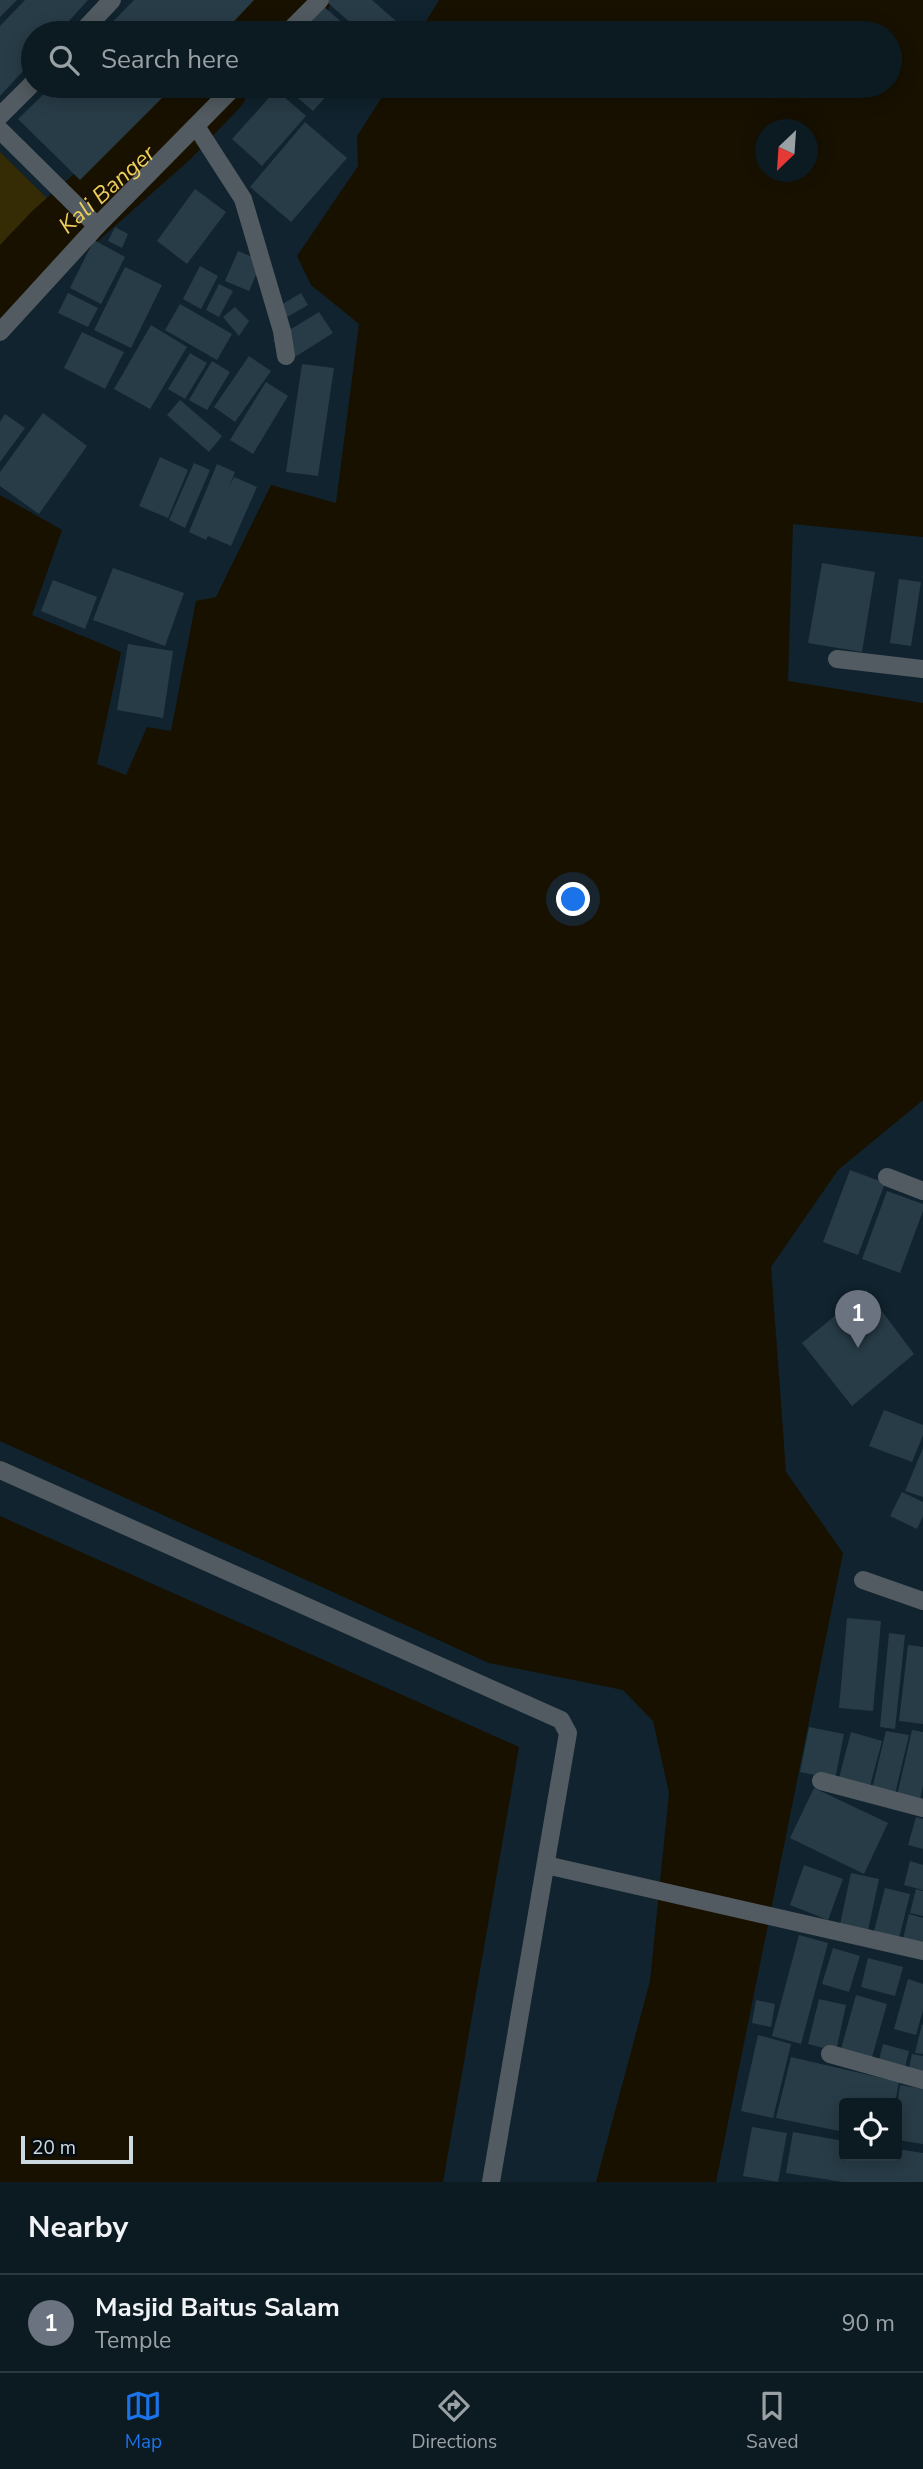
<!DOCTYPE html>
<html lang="en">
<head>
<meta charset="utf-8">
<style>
  body { margin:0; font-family:"Nunito Sans",sans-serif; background:#15232a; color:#f1f3f6 }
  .controls { position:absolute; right:21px; bottom:21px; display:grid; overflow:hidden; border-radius:7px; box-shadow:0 4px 18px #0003 }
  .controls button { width:63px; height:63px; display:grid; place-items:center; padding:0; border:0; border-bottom:2px solid #2c3840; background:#0c1a22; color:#f1f3f6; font:35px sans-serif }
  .compass { position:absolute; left:755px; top:119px; width:63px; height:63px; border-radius:50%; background:#0c1a22; box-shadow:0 4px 18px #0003; rotate:205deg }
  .scale { position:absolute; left:21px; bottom:18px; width:112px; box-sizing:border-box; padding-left:7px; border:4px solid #cdd9e0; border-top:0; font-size:19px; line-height:24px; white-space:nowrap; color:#cdd9e0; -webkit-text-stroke:5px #050c10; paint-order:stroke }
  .you { position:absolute; left:574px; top:900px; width:24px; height:24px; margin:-18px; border:5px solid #fff; border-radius:50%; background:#1a73e8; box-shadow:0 0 0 10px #1a73e833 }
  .badge { display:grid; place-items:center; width:46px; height:46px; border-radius:50%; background:#1a73e8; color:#fff; font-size:23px; font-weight:700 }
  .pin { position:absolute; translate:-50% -58px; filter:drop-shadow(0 2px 4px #0008) }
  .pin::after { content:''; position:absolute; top:37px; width:24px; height:21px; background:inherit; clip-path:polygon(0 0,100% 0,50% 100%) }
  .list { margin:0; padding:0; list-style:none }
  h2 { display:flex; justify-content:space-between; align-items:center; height:91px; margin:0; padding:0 28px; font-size:30px }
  h2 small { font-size:23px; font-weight:400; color:#9aa1a5 }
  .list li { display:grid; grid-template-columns:46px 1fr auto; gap:21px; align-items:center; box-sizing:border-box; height:98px; padding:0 28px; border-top:2px solid #2c3840 }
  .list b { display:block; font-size:26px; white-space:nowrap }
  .list p { margin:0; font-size:23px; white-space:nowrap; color:#9aa1a5 }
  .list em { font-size:23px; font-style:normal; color:#9aa1a5 }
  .icon { flex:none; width:38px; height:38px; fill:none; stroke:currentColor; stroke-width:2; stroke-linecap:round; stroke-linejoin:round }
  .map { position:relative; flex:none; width:923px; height:2182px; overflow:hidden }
  .search { position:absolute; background:#0c1a22; box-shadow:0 4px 18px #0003; left:21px; right:21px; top:21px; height:77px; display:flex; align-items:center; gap:18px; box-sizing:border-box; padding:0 24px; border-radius:38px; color:#9aa1a5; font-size:26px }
  .sheet { height:189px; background:#0c1a22 }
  nav { display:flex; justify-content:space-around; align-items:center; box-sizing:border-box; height:98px; border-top:2px solid #2c3840; background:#0c1a22; font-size:19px; color:#9aa1a5 }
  nav a { display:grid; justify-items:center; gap:4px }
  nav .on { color:#1a73e8 }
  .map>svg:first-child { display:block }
  .green { fill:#352b04 }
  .water { fill:#181100; fill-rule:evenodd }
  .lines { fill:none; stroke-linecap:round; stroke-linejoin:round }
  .river { stroke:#181100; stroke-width:66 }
  .building { fill:#283c47 }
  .street { stroke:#525b61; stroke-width:18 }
  .labels { text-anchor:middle; stroke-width:6; stroke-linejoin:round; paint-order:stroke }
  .water-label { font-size:23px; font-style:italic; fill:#edce59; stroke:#050c10 }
</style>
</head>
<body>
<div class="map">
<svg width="923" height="2182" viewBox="0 0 923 2182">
  <rect width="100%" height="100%" fill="#10232e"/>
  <polygon class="green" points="0,152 67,218 0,287"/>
  <g class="water">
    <path d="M439,0h484v537l-130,-13 -5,157 135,22v397l-85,70 -67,97 15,205 57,81 -127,629h-120l54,-201 19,-188 -16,-72 -30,-31 -134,-27 -489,-222v-946l62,35 -30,85 89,37 -24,112 29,11 21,-48 24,4 25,-130 20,-4 55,-112 65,18 23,-179 -48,-39 -14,-29 61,-90 -1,-30 32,-50h501v-53h-471zM766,130h42v42h-42z"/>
    <polygon points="0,1516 519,1747 443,2182 0,2182"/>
  </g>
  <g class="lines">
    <g class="river">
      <polyline points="265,33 297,0"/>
      <path id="s1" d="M0,293l56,-59 112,-99 47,-49"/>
    </g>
  </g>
  <g class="building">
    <polygon points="0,0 17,0 0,17"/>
    <polygon points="25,0 88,0 58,33 33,33 33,60 0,96 0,26"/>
    <polygon points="134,0 254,0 223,33 102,33"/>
    <polygon points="329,0 372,0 405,29 402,33 362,33 327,2"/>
    <polygon points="321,4 354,33 295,33"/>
    <polygon points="52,86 174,86 80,180 18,119"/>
    <polygon points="284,86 335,86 313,111"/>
    <polygon points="276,90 306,116 262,166 232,139"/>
    <polygon points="305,122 347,158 291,222 250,187"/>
    <polygon points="195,189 226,212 187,264 157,241"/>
    <polygon points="115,227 128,234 122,248 108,241"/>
    <polygon points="94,240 125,257 101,304 70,288"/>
    <polygon points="238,251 262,261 249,291 225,281"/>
    <polygon points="200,266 218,276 201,309 183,299"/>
    <polygon points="125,267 162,285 131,348 94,330"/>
    <polygon points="219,284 233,291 219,317 206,310"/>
    <polygon points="68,293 98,308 88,327 58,313"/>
    <polygon points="301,293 308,305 275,324 269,312"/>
    <polygon points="180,304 232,334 217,360 165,330"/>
    <polygon points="235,307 249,321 239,336 223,317"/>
    <polygon points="319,312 333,333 287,362 273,340"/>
    <polygon points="151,325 187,347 150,409 114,389"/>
    <polygon points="82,332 124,352 105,389 64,368"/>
    <polygon points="190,353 207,363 185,399 168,389"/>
    <polygon points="249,356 271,371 235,422 214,407"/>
    <polygon points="212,361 230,372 207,410 189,400"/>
    <polygon points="302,364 334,368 318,476 286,472"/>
    <polygon points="266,382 288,396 253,454 230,440"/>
    <polygon points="180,400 222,436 209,452 167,415"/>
    <polygon points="43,413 87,446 39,514 0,486 0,472"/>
    <polygon points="5,414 25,428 0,462 0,422"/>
    <polygon points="160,457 188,470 168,518 139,506"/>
    <polygon points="194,463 210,470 185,528 169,520"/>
    <polygon points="217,464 235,472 229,487 234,477 257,487 231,546 208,536 206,540 189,532"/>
    <polygon points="822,563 875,572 862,652 808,643"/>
    <polygon points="113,568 184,593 165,646 93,620"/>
    <polygon points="899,579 921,582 911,646 890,643"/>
    <polygon points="53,580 97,597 85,629 41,611"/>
    <polygon points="128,644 173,651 163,718 117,710"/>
    <polygon points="850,1170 885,1183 858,1255 823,1242"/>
    <polygon points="887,1191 923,1204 923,1211 900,1273 862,1259"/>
    <polygon points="866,1290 914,1354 852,1406 802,1343"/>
    <polygon points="884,1410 923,1425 923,1435 912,1462 869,1446"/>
    <polygon points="923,1448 923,1497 905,1491"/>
    <polygon points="902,1492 923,1502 923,1516 917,1529 890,1516"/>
    <polygon points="847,1618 881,1621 873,1711 839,1708"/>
    <polygon points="889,1633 905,1635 895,1729 880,1727"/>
    <polygon points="908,1645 923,1647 923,1724 899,1721"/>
    <polygon points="809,1727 844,1734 835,1779 800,1772"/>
    <polygon points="912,1730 923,1732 923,1785 920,1801 897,1796"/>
    <polygon points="886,1731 909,1735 895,1794 872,1789"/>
    <polygon points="851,1732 882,1741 870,1786 839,1778"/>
    <polygon points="814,1788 888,1823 864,1874 790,1838"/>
    <polygon points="916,1817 923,1819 923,1849 908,1845"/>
    <polygon points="910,1861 923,1865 923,1890 904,1885"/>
    <polygon points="804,1865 843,1879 828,1920 790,1905"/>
    <polygon points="851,1873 879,1879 867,1935 839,1929"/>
    <polygon points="885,1888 910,1894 898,1942 873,1935"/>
    <polygon points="916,1889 923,1891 923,1916 910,1913"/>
    <polygon points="909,1914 923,1918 923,1948 902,1943"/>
    <polygon points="799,1935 828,1943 801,2044 772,2036"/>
    <polygon points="833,1948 860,1956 849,1992 822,1984"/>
    <polygon points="868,1958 903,1967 895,1996 861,1987"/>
    <polygon points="908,1979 923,1984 923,2010 916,2035 894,2029"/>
    <polygon points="856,1995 887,2004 872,2057 841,2049"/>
    <polygon points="819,1999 846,2005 836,2051 808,2044"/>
    <polygon points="756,2000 775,2004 771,2027 752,2023"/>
    <polygon points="922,2024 923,2025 923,2054 915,2053"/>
    <polygon points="758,2035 791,2044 773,2118 741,2111"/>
    <polygon points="883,2044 909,2051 905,2067 879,2060"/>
    <polygon points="912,2054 923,2056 923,2076 908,2073"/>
    <polygon points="791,2057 899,2082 895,2103 844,2103 844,2132 776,2118"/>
    <polygon points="900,2085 923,2089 923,2144 897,2140 897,2105"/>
    <polygon points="752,2127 787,2133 778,2182 743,2176"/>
    <polygon points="793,2132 844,2141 844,2156 897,2156 897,2149 923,2153 923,2182 843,2182 786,2173"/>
  </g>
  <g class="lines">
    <g class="street">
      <polyline points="81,33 112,0"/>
      <polyline points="287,33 320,0"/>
      <polyline points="0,116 33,83"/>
      <polyline points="196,126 243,199 282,331 286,356"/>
      <polyline points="0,130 97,226"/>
      <polyline points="0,332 97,226 235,86"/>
      <polyline points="837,659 923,669"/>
      <polyline points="887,1177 923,1191"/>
      <polyline points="0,1470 561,1720 568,1733 491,2182"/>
      <polyline points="863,1580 923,1601"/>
      <polyline points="821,1781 923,1808"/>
      <polyline points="546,1865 923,1951"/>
      <polyline points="830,2054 923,2080"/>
    </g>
  </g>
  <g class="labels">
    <g class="water-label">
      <text dy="8" stroke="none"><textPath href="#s1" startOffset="149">Kali Banger</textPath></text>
    </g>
  </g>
</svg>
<div class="controls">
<button><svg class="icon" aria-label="locate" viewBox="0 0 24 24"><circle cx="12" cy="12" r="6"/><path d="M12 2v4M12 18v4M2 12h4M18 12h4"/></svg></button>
</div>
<svg class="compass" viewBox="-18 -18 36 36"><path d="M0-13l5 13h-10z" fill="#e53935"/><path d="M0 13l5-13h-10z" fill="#9aa1a5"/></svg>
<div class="scale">20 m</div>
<div class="you"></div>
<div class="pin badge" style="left:858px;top:1348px;background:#6b7280">1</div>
<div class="search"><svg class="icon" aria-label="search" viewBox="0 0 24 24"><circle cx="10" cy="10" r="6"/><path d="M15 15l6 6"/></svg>Search here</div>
</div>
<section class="sheet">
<h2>Nearby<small></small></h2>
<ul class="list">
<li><span class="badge" style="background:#6b7280">1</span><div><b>Masjid Baitus Salam</b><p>Temple</p></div><em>90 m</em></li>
</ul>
</section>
<nav>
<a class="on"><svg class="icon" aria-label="map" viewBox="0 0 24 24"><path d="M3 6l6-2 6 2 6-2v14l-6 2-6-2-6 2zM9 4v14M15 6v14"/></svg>Map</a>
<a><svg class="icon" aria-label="directions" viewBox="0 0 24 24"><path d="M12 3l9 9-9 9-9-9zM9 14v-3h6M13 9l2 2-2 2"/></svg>Directions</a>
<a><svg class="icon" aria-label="saved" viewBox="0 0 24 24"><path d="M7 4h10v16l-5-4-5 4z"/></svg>Saved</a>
</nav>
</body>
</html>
